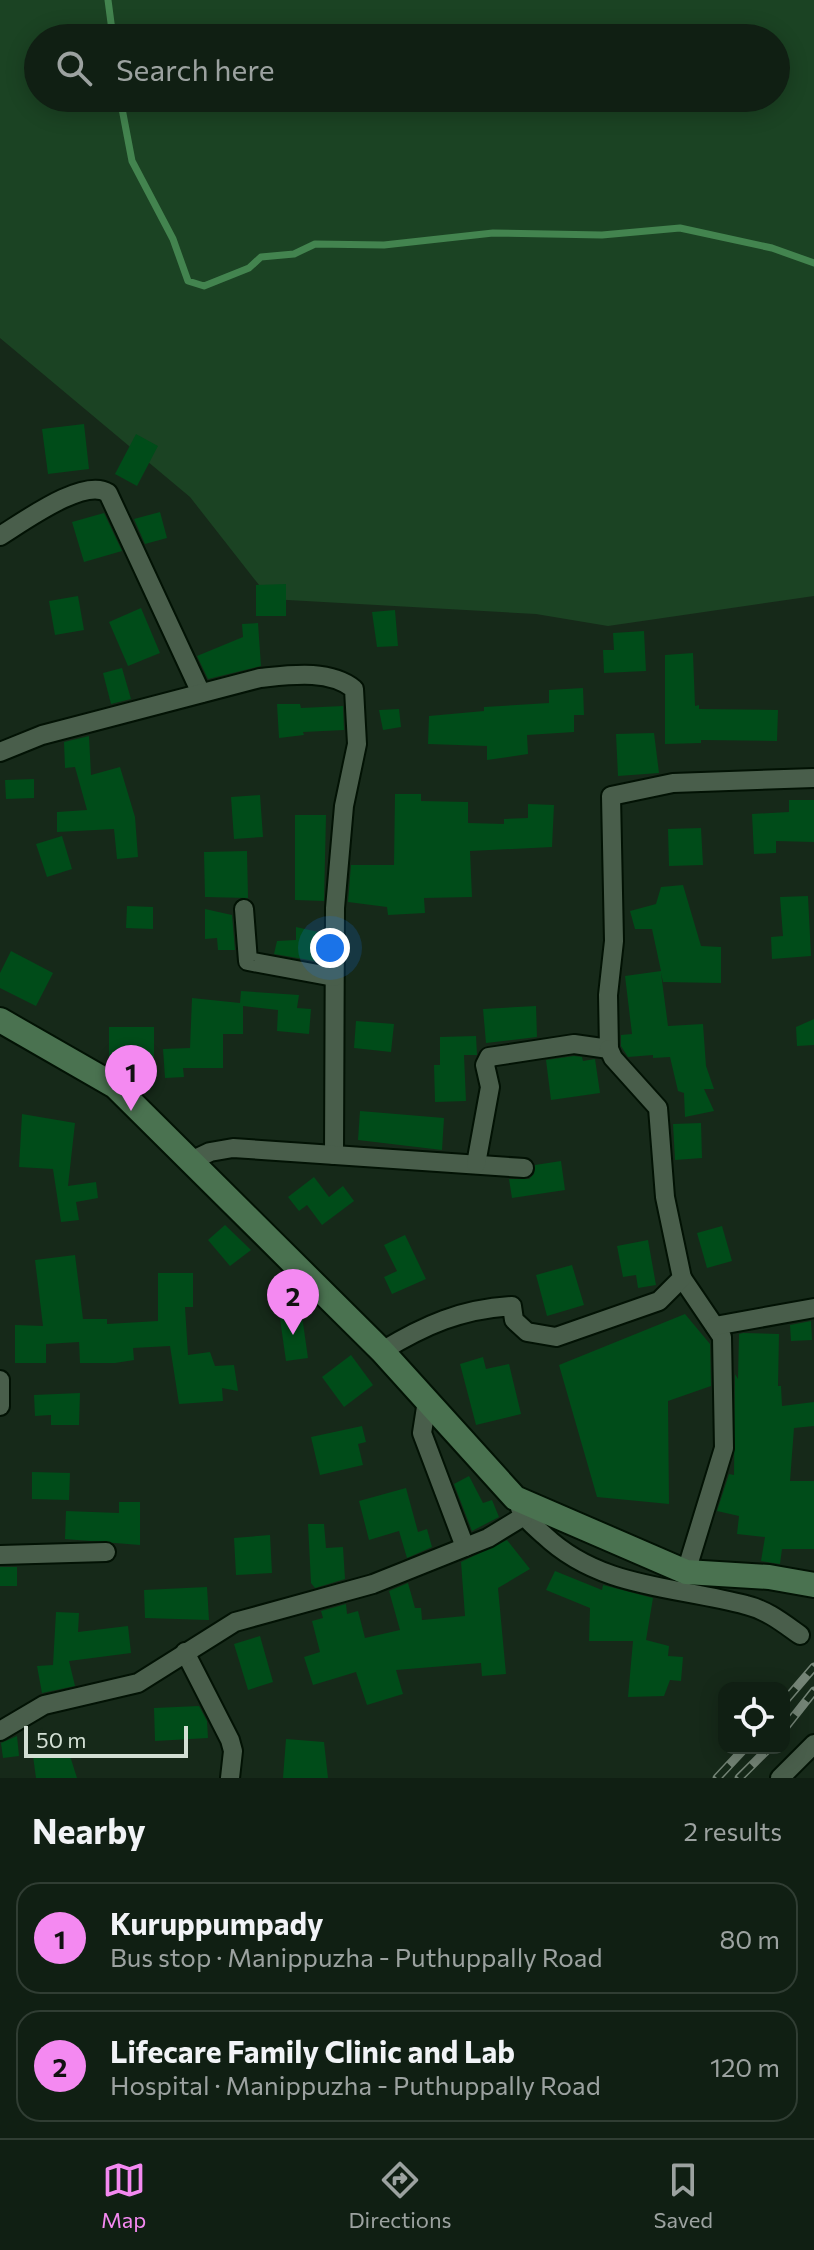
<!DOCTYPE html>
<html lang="en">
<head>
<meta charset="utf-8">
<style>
  body { margin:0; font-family:Commissioner,sans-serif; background:#1e2c21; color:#f1f3f6 }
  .controls { position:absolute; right:24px; bottom:24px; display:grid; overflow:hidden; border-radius:16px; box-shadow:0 4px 20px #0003 }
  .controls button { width:72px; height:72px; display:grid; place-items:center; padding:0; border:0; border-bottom:2px solid #303d33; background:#101f13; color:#f1f3f6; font:40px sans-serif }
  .scale { position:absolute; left:24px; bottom:20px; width:164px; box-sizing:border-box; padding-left:8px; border:4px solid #d3dfd4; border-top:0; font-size:22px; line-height:28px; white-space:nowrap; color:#d3dfd4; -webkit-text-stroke:6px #162919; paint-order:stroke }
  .you { position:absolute; left:330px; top:948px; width:28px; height:28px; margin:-20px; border:6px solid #fff; border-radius:50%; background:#1a73e8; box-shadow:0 0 0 12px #1a73e833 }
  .badge { display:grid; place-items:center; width:52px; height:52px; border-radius:50%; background:#f489f1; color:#111; font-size:26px; font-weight:700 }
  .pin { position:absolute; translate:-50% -66px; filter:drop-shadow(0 2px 4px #0008) }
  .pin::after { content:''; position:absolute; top:42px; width:28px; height:24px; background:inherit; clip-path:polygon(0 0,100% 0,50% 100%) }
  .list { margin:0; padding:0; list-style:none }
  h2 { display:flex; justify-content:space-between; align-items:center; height:104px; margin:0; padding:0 32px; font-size:34px }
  h2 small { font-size:26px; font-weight:400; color:#9ca2a0 }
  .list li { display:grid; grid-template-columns:52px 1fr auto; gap:24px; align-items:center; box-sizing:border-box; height:112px; margin:0 16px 16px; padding:0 16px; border:2px solid #303d33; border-radius:24px }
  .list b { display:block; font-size:30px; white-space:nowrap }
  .list p { margin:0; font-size:26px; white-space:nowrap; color:#9ca2a0 }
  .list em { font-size:26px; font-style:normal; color:#9ca2a0 }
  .icon { flex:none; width:44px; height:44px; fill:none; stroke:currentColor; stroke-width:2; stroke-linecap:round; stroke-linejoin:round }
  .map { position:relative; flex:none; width:814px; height:1778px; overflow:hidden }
  .search { position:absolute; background:#101f13; box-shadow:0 4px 20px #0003; left:24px; right:24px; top:24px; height:88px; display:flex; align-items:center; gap:20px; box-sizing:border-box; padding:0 28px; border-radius:44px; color:#9ca2a0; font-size:30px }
  .sheet { height:360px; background:#101f13 }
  nav { display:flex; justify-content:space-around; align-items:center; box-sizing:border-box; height:112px; border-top:2px solid #303d33; background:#101f13; font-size:22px; color:#9ca2a0 }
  nav a { display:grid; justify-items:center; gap:4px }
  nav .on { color:#f489f1 }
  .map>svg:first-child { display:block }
  .green { fill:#1b4323; fill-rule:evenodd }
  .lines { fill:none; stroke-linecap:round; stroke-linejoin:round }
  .stream { stroke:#43844f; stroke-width:7 }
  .building { fill:#004c19 }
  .street-casing { stroke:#021204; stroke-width:22 }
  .secondary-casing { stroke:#021204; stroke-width:28 }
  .street { stroke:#495e4b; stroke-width:18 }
  .secondary { stroke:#4a7250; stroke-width:24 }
  .rail-casing { stroke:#748476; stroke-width:9 }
  .rail { stroke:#162919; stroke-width:6; stroke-dasharray:18; stroke-linecap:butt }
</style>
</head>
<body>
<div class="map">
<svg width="814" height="1778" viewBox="0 0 814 1778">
  <rect width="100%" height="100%" fill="#162919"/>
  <path class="green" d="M0,0h814v596l-206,30 -72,-12 -266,-15 -80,-102 -190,-159zM38,38h738v60h-738z"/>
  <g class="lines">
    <g class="stream">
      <polyline points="108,0 113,38"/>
      <polyline points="120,98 132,161 173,239 188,281 204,286 249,268 261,257 294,254 315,244 384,245 493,233 602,235 680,228 772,248 814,263"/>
    </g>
  </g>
  <g class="building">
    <polygon points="84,424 89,469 48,474 42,429"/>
    <polygon points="136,434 158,446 137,486 115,474"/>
    <polygon points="160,512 167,538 145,544 134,519"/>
    <polygon points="104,513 122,551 84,562 72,522"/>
    <polygon points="286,584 286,616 256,616 256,585"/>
    <polygon points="78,596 84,630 55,635 49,601"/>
    <polygon points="141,608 160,653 128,666 109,622"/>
    <polygon points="395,610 398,646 377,647 372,612"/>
    <polygon points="258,623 261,666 208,679 197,656 243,637 242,624"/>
    <polygon points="644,631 646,671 604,673 603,650 614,650 613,633"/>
    <polygon points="693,653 695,706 699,705 699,709 778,710 777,741 701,740 701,743 665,744 665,655"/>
    <polygon points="122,668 131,699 111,704 103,673"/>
    <polygon points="583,688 584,715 574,715 574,732 527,735 528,754 487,760 487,746 428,744 429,716 484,711 484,707 549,703 549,690"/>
    <polygon points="277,704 300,704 301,708 343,706 344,730 303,732 304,735 279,738"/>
    <polygon points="399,709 401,727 383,730 379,710"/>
    <polygon points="654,733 659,773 618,776 616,734"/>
    <polygon points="89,736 91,775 120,767 135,817 138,857 117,859 114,829 57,832 57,812 87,810 75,767 65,768 64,742"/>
    <polygon points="34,779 34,798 6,799 5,780"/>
    <polygon points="395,794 421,794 421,801 468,802 468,823 504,824 504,819 528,818 528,804 554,805 552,847 470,851 472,897 424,898 425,913 388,915 387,907 348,902 351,865 394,865"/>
    <polygon points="260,795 263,837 234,839 231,797"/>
    <polygon points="789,800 814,800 814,842 776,841 776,853 754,854 752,814 789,812"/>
    <polygon points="295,815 326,815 324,901 295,900"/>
    <polygon points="701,828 703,865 669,866 668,829"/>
    <polygon points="62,836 72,869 47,877 36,844"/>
    <polygon points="247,851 248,898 205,897 204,852"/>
    <polygon points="683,885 701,946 721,947 721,983 663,982 661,973 668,1026 703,1024 706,1066 714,1089 704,1089 714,1111 685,1117 684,1093 678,1091 670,1057 653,1058 653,1055 628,1057 621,1046 621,1035 632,1034 625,976 661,971 652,929 635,929 630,911 656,904 661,887"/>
    <polygon points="808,896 811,956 772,959 771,937 783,936 780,897"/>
    <polygon points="127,906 153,907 153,929 126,928"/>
    <polygon points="205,909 232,915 235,950 218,950 217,938 205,939"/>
    <polygon points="296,927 323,933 321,962 274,954 277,941 296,940"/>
    <polygon points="11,951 53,973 36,1006 0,988 0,973"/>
    <polygon points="241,991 299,995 297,1008 311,1009 309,1034 277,1031 278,1010 243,1006 243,1034 223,1034 223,1068 183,1068 184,1077 165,1078 163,1049 190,1048 192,998 240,1003"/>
    <polygon points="536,1006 537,1037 486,1043 483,1009"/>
    <polygon points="814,1019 814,1045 797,1046 796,1027"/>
    <polygon points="356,1021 394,1024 391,1052 354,1048"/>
    <rect x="109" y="1027" width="45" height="38"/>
    <polygon points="476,1036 477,1055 464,1055 466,1101 435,1102 434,1065 440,1065 440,1037"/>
    <polygon points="574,1056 582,1057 583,1061 595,1059 600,1093 551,1100 546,1060"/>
    <polygon points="360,1111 444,1118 442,1150 358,1140"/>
    <polygon points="22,1114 75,1123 68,1186 96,1182 98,1198 76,1202 79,1220 61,1222 53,1169 19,1167"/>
    <polygon points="701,1123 702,1158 675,1160 673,1124"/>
    <polygon points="561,1161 565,1190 512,1198 509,1179 529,1179 534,1174 535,1165"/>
    <polygon points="314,1177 329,1197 343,1186 354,1201 322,1225 307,1205 299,1211 288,1197"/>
    <polygon points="225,1225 251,1250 230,1266 208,1240"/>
    <polygon points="722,1226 732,1261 707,1268 697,1233"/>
    <polygon points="405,1235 426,1279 392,1294 384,1277 397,1271 384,1245"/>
    <polygon points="648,1240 656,1285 638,1288 636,1275 623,1277 617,1246"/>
    <polygon points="75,1255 83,1319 107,1319 107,1324 158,1321 158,1273 193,1273 193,1307 185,1307 188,1355 210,1352 215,1366 234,1365 238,1391 222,1388 223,1401 179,1404 170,1346 133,1348 134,1360 115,1363 80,1363 79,1342 46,1344 46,1363 15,1363 15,1325 43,1326 35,1260"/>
    <polygon points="572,1265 584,1305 547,1316 536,1275"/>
    <polygon points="301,1309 308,1358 286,1361 279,1312"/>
    <polygon points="685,1314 710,1344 711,1386 668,1401 669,1504 597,1497 559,1365"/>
    <polygon points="811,1321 812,1340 791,1341 790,1325"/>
    <polygon points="743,1333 779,1334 778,1386 781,1386 782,1406 814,1402 814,1426 794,1428 790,1481 814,1481 814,1549 782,1549 780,1564 761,1561 765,1537 737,1534 739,1516 717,1511 729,1474 734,1475 735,1374 738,1379 739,1334"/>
    <polygon points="351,1355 373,1385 344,1407 322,1377"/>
    <polygon points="483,1357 486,1369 509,1364 521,1414 476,1425 460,1364"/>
    <polygon points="80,1393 79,1425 51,1425 51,1415 35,1416 34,1395"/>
    <polygon points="362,1426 366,1442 358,1444 363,1465 320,1475 311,1437"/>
    <polygon points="32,1472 70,1473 69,1500 32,1499"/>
    <polygon points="469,1476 483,1503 492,1500 499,1517 472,1531 454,1484"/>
    <polygon points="406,1488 418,1532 427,1529 432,1547 407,1558 399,1531 369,1540 359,1501"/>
    <polygon points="119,1502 140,1502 140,1545 65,1539 66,1511 119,1513"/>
    <polygon points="308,1524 324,1524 326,1548 343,1547 345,1579 315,1588 311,1583"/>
    <polygon points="270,1535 272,1573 236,1575 234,1538"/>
    <polygon points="507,1540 530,1569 498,1588 506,1674 482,1676 481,1663 396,1670 403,1694 367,1705 356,1672 313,1685 304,1657 320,1652 312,1621 323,1618 321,1611 346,1604 347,1614 358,1611 365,1638 400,1630 389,1591 408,1583 415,1608 421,1608 422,1620 465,1616 461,1562"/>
    <rect x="0" y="1567" width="17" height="19"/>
    <polygon points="555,1571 602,1590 603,1585 653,1598 646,1640 669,1646 668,1656 683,1657 681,1681 670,1680 664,1696 628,1697 633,1641 589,1641 590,1608 546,1590"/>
    <polygon points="207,1587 209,1620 145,1618 144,1590"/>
    <polygon points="56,1612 79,1613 78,1632 128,1626 131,1653 69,1661 75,1686 42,1693 37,1666 53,1665"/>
    <polygon points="260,1636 273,1682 248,1690 234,1644"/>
    <polygon points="199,1706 207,1721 208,1738 155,1741 154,1708"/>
    <polygon points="17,1736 19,1756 3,1758 1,1743"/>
    <polygon points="286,1739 324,1742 328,1778 283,1778"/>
    <polygon points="33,1756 70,1756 77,1778 36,1778"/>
  </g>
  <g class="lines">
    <defs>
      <g id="street">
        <path d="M0,536c23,-14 84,-59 108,-43l93,200"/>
        <path d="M0,752l42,-17 218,-57c30,-3 69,-9 94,11l3,55 -13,62 -9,102 -1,247"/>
        <polyline points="244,909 248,961 334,977"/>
        <polyline points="191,1161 210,1152 233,1148 524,1168"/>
        <polyline points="476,1164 490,1087 485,1065 489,1057 574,1044 609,1049 608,995 614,941 611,796 673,783 814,778"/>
        <polyline points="682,1278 722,1337 724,1448 686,1572"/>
        <polyline points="715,1326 814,1308"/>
        <path d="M382,1351c43,-26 79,-42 130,-45l2,14 13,12 29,5 103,-36 23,-23 -17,-81 -7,-89 -45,-50 -4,-9"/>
        <polyline points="0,1380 0,1406"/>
        <polyline points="427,1401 422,1433 465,1547"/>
        <path d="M520,1508c5,11 15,19 24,27 57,54 131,51 202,70 21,5 37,18 54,30"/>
        <polyline points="0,1555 106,1552"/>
        <polyline points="185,1652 230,1740 233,1751 230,1778"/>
        <polyline points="0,1731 44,1705 138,1683 235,1622 373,1584 488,1538 524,1516"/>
        <polyline points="780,1778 814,1744"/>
      </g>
      <polyline id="secondary" points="0,1020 115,1086 382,1351 515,1498 686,1572 769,1577 814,1585"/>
    </defs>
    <use href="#street" class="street-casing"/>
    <use href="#secondary" class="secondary-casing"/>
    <use href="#street" class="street"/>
    <use href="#secondary" class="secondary"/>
    <defs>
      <g id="rail">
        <polyline points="784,1702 814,1667"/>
        <polyline points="784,1729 814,1691"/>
        <polyline points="717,1778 745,1748"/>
        <polyline points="739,1778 769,1748"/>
      </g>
    </defs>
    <use href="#rail" class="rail-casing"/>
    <use href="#rail" class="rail"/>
  </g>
</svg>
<div class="controls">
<button><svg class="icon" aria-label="locate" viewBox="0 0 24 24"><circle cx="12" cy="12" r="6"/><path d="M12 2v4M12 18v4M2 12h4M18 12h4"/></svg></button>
</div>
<div class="scale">50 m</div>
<div class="you"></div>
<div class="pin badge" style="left:131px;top:1111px">1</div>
<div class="pin badge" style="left:293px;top:1335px">2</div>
<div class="search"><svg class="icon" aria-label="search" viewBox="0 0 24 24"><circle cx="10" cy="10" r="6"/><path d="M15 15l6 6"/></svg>Search here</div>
</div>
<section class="sheet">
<h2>Nearby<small>2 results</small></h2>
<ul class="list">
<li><span class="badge">1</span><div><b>Kuruppumpady</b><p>Bus stop · Manippuzha - Puthuppally Road</p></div><em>80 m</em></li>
<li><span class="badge">2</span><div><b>Lifecare Family Clinic and Lab</b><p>Hospital · Manippuzha - Puthuppally Road</p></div><em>120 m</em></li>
</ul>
</section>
<nav>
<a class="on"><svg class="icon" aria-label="map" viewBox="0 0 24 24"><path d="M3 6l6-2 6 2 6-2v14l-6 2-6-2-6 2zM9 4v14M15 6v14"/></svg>Map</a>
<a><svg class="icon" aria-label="directions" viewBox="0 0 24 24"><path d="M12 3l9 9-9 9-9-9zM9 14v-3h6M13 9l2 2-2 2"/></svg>Directions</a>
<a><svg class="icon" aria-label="saved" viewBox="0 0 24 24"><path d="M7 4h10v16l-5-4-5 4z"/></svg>Saved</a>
</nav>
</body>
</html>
